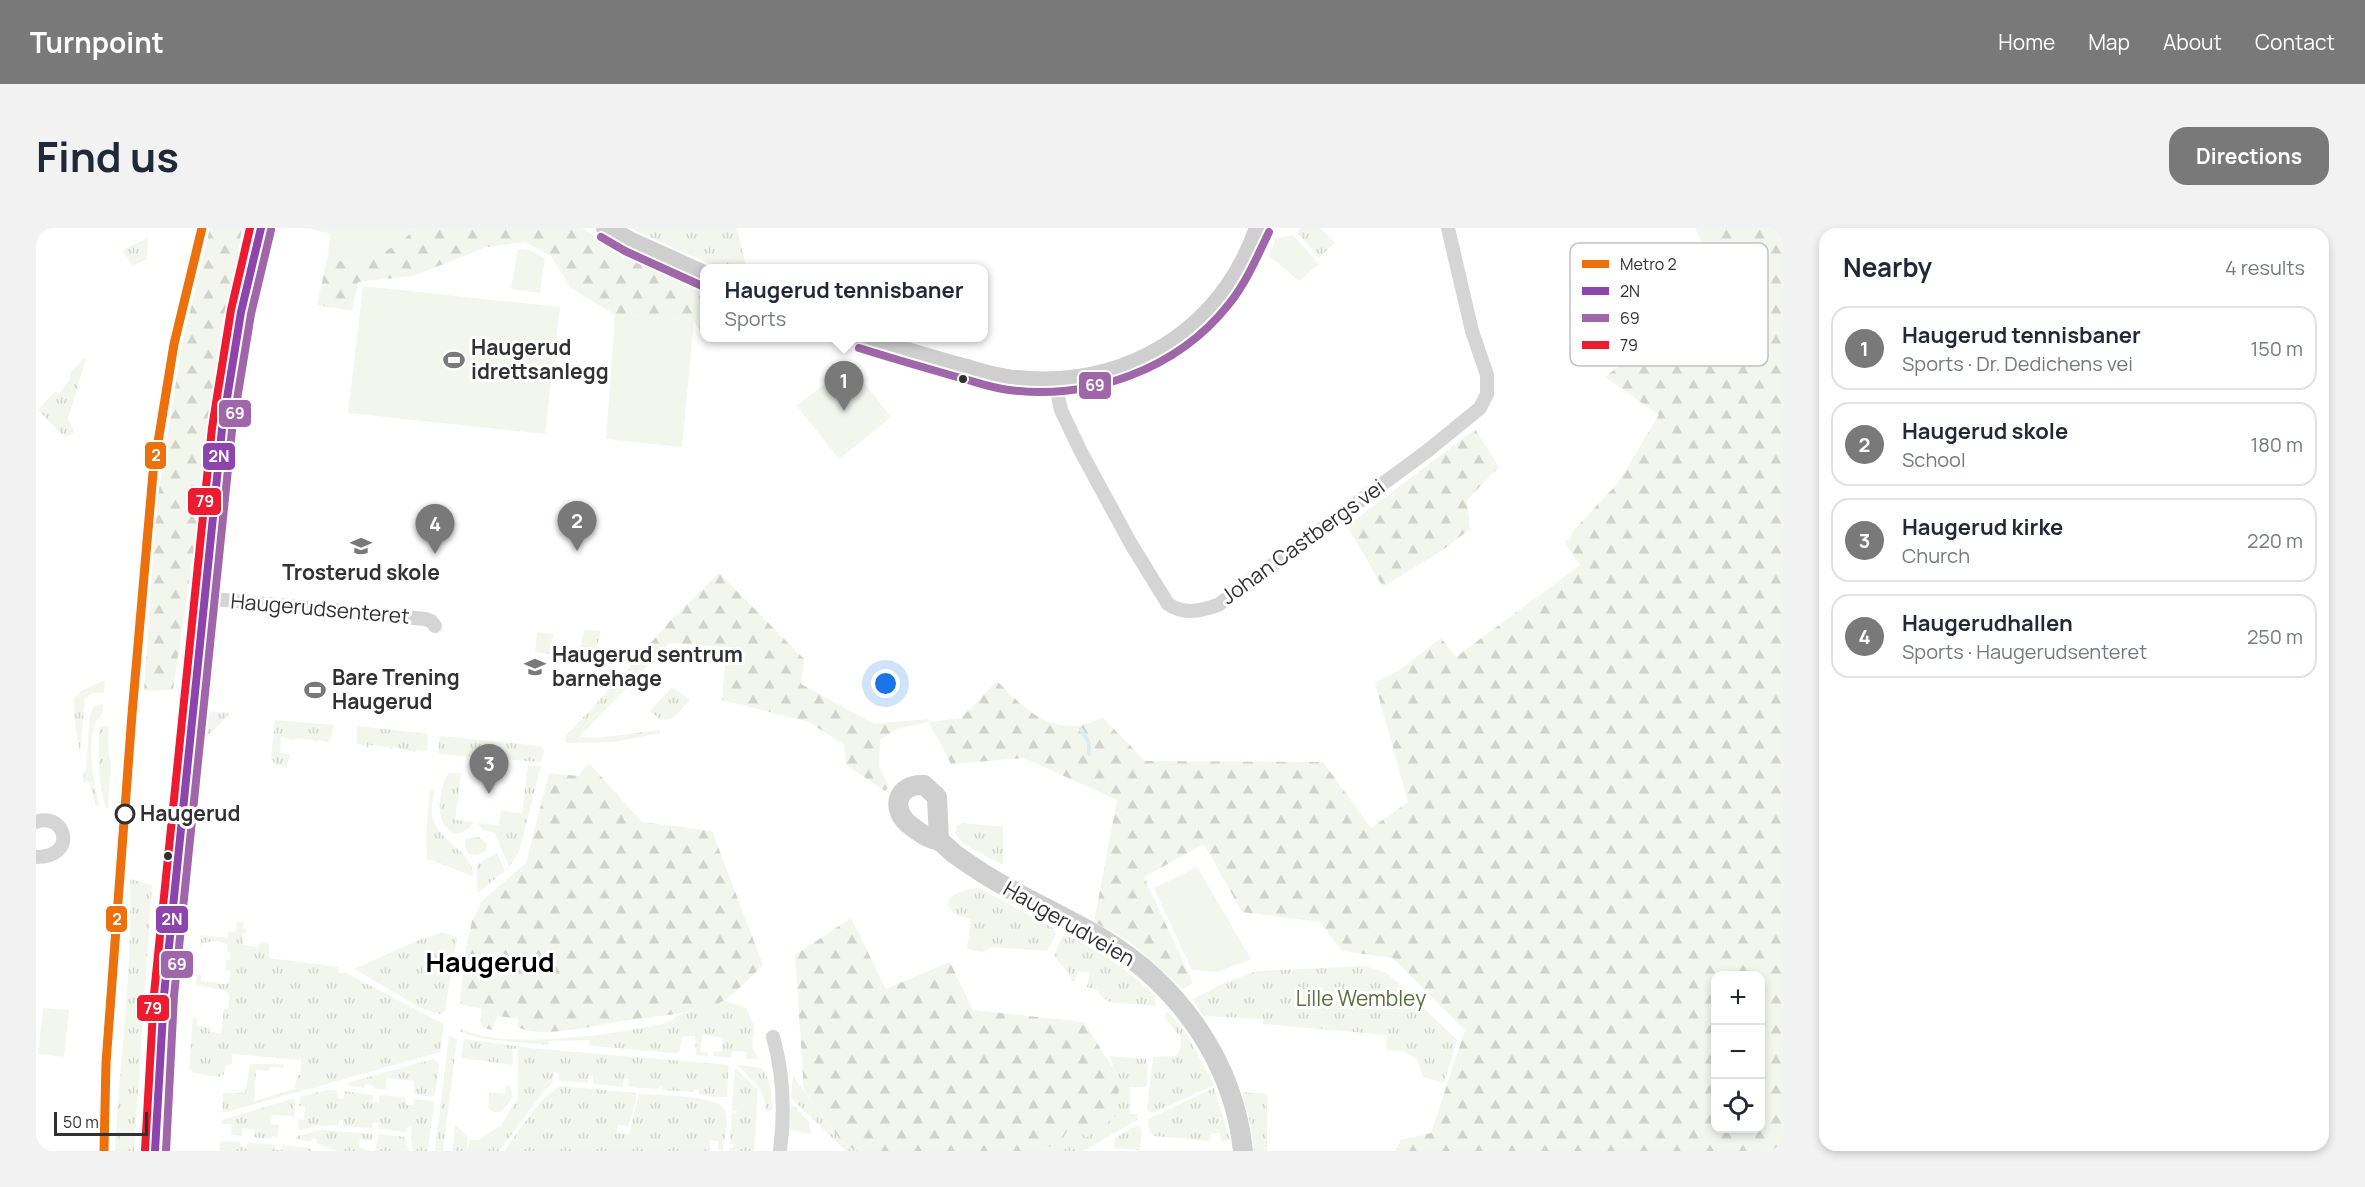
<!DOCTYPE html>
<html lang="en">
<head>
<meta charset="utf-8">
<style>
  body { margin:0; font-family:Manrope,sans-serif; background:#f2f2f3; color:#1f2937 }
  .controls { position:absolute; right:18px; bottom:18px; display:grid; overflow:hidden; border-radius:12px; box-shadow:0 3px 9px #0003 }
  .controls button { width:54px; height:54px; display:grid; place-items:center; padding:0; border:0; border-bottom:2px solid #e0e1e3; background:#fff; color:#1f2937; font:30px sans-serif }
  .scale { position:absolute; left:18px; bottom:15px; width:94px; box-sizing:border-box; padding-left:6px; border:3px solid #313131; border-top:0; font-size:16px; line-height:21px; white-space:nowrap; color:#313131; -webkit-text-stroke:4px #fff; paint-order:stroke }
  .you { position:absolute; left:850px; top:456px; width:21px; height:21px; margin:-15px; border:4px solid #fff; border-radius:50%; background:#1a73e8; box-shadow:0 0 0 9px #1a73e833 }
  .badge { display:grid; place-items:center; width:39px; height:39px; border-radius:50%; background:#797979; color:#fff; font-size:20px; font-weight:700 }
  .pin { position:absolute; translate:-50% -50px; filter:drop-shadow(0 2px 3px #0008) }
  .pin::after { content:''; position:absolute; top:32px; width:21px; height:18px; background:inherit; clip-path:polygon(0 0,100% 0,50% 100%) }
  .popup { position:absolute; left:664px; top:36px; width:288px; height:78px; box-sizing:border-box; display:grid; place-content:center; border-radius:12px; background:#fff; filter:drop-shadow(0 2px 4px #0005); font-size:20px; white-space:nowrap; color:#747a83 }
  .popup b { font-size:22px; color:#1f2937 }
  .popup::after { content:''; position:absolute; left:50%; top:100%; margin-left:-12px; border:12px solid transparent; border-top-color:#fff }
  .list { margin:0; padding:0; list-style:none }
  h2 { display:flex; justify-content:space-between; align-items:center; height:78px; margin:0; padding:0 24px; font-size:26px }
  h2 small { font-size:20px; font-weight:400; color:#747a83 }
  .list li { display:grid; grid-template-columns:39px 1fr auto; gap:18px; align-items:center; box-sizing:border-box; height:84px; margin:0 12px 12px; padding:0 12px; border:2px solid #e0e1e3; border-radius:18px }
  .list b { display:block; font-size:22px; white-space:nowrap }
  .list p { margin:0; font-size:20px; white-space:nowrap; color:#747a83 }
  .list em { font-size:20px; font-style:normal; color:#747a83 }
  .icon { flex:none; width:33px; height:33px; fill:none; stroke:currentColor; stroke-width:2; stroke-linecap:round; stroke-linejoin:round }
  .map { position:relative; flex:none; width:1747px; height:923px; overflow:hidden; border-radius:18px }
  header { display:flex; align-items:center; gap:36px; box-sizing:border-box; height:84px; padding:0 30px; background:#797979; color:#fff }
  header strong { font-size:28px }
  nav { display:flex; gap:33px; margin-inline-start:auto; font-size:21px }
  .intro { display:flex; align-items:center; justify-content:space-between; box-sizing:border-box; height:144px; padding:0 36px }
  h1 { margin:0; font-size:42px }
  .button { padding:15px 27px; border-radius:18px; background:#797979; color:#fff; font-size:21px; font-weight:700 }
  main { display:flex; gap:36px; padding:0 36px }
  aside { flex:1; background:#fff; border-radius:18px; box-shadow:0 3px 9px #0003 }
  .map>svg:first-child { display:block }
  .grass { fill:url(#grass-tufts) }
  .forest { fill:url(#forest-firs); fill-rule:evenodd }
  .garden { fill:#f3f6ed }
  .lines { fill:none; stroke-linecap:round; stroke-linejoin:round }
  .stream { stroke:#dbecf2; stroke-width:4 }
  .street { stroke:#d5d5d5; stroke-width:14 }
  .secondary { stroke:#cfcfcf; stroke-width:20 }
  .bus-1-casing { stroke:#fff; stroke-width:12 }
  .bus-2-casing { stroke:#fff; stroke-width:12 }
  .bus-3-casing { stroke:#fff; stroke-width:12 }
  .bus-1 { stroke:#8e44ad; stroke-width:8 }
  .bus-2 { stroke:#a066aa; stroke-width:8 }
  .bus-3 { stroke:#ed1b2f; stroke-width:8 }
  .metro-1-casing { stroke:#fff; stroke-width:14 }
  .metro-1 { stroke:#ec700c; stroke-width:9 }
  .bus-dot { fill:#313131; stroke:#fff; stroke-width:2 }
  .stop-dot { fill:#fff; stroke:#313131; stroke-width:3 }
  .labels { text-anchor:middle; stroke-width:6; stroke-linejoin:round; paint-order:stroke }
  .poi-label { font-size:21px; font-weight:bold; fill:#313131; stroke:#fff; text-anchor:start }
  .street-label { font-size:21px; fill:#313131; stroke:#fff }
  .stop-label { font-size:21px; font-weight:bold; fill:#313131; stroke:#fff; text-anchor:start }
  .park-label { font-size:21px; fill:#596e3d; stroke:#fff }
  .district-label { font-size:27px; font-weight:bold; fill:#000; stroke:#fff }
  .key { fill:#fff; stroke:#c1c1c1; stroke-width:1.5 }
  .key-label { font-size:16px; fill:#313131 }
  .line-badge { stroke:#fff; stroke-width:2 }
  .badge-label { font-size:16px; text-anchor:middle; font-weight:bold; fill:#fff }
</style>
</head>
<body>
<header>
<strong>Turnpoint</strong>
<nav><a>Home</a><a>Map</a><a>About</a><a>Contact</a></nav>
</header>
<div class="intro"><h1>Find us</h1><a class="button">Directions</a></div>
<main>
<div class="map">
<svg width="1747" height="923" viewBox="0 0 1747 923">
  <defs>
    <pattern id="grass-tufts" width="24" height="20" patternUnits="userSpaceOnUse" patternTransform="scale(1.5)"><rect width="24" height="20" fill="#f3f6ed"/><path d="M3 7l-1-3M5 7V3M7 7l1-3M15 17l-1-3M17 17v-4M19 17l1-3" fill="none" stroke="#d1d3cc"/></pattern>
    <pattern id="forest-firs" width="22" height="20" patternUnits="userSpaceOnUse" patternTransform="scale(1.5)"><rect width="22" height="20" fill="#f3f6ed"/><path d="M5 1l3.5 6h-7zM16 11l3.5 6h-7z" fill="#d1d3cc"/></pattern>
  </defs>
  <rect width="100%" height="100%" fill="#fff"/>
  <g class="grass">
    <polygon points="594,0 701,0 710,40 683,40"/>
    <polygon points="1265,0 1284,0 1299,14 1283,30 1261,4"/>
    <polygon points="112,10 111,31 96,38 87,22"/>
    <polygon points="48,130 50,131 32,191 38,203 36,206 29,209 2,182 19,163 23,166 34,151 34,145"/>
    <polygon points="548,402 565,403 559,426 544,423"/>
    <polygon points="501,404 517,406 514,426 499,424"/>
    <polygon points="586,448 596,454 543,509 560,510 624,502 624,505 578,514 530,515 529,509"/>
    <polygon points="69,452 68,465 57,465 49,470 44,524 39,497 38,470 45,463"/>
    <polygon points="636,459 654,472 637,490 625,492 614,483"/>
    <path d="M64,476l3,1c2,12 -8,13 -10,24 -4,26 0,50 6,75l-3,3 -7,-26 -6,2 1,-12h2l4,-55 3,-8z"/>
    <polygon points="167,483 194,485 164,517"/>
    <polygon points="239,492 298,497 295,510 291,514 282,512 281,515 277,512 259,510 259,512 245,509 244,525 254,526 251,539 240,537 235,530"/>
    <path d="M65,498h8l-1,24 3,15 -3,43h-2c-8,-30 -8,-50 -7,-80z"/>
    <polygon points="321,498 392,506 391,523 380,522 379,524 357,519 356,522 352,519 334,517 331,520 331,517 321,516"/>
    <polygon points="405,508 495,517 506,519 508,523 505,534 502,534 403,526 403,511"/>
    <polygon points="492,537 505,538 483,624 473,639 459,605 446,602 442,595 463,597 465,583 486,585"/>
    <path d="M413,545h12l-6,47 18,2c-3,7 -12,13 -20,12 -5,-5 -10,-10 -12,-17 -3,-11 0,-35 8,-44z"/>
    <path d="M394,561l5,1c-2,9 -5,20 -2,29 7,24 39,31 41,58l-41,-17h-6l-1,-27z"/>
    <polygon points="927,595 967,599 967,637 927,616 919,605 921,598"/>
    <polygon points="443,609 451,616 450,623 441,627 433,626 429,619 429,611"/>
    <polygon points="461,625 469,643 441,665 441,636"/>
    <path d="M94,651l22,6 -18,266h-19c4,-91 18,-181 15,-272z"/>
    <path d="M943,660l74,40 3,6 -9,17 -55,-4 -10,5 -15,-3 4,-30c-12,-3 -19,-4 -24,-16 5,-11 21,-14 32,-15z"/>
    <polygon points="201,694 208,695 207,701 210,701 210,705 206,706 207,717 223,719 224,714 233,716 233,730 303,739 302,745 310,745 408,796 404,824 187,885 187,865 209,865 214,836 261,836 248,836 247,840 234,839 233,843 220,842 218,873 258,861 262,847 265,847 265,832 196,826 196,836 190,837 188,846 183,849 158,845 153,840 157,789 161,790 161,798 174,800 173,804 185,805 188,781 192,781 194,766 187,762 160,757 161,745 165,746 165,753 188,756 193,754 195,743 189,742 190,731 194,732 195,725 191,723 191,716 181,713 166,715 164,724 165,707 192,710 192,704 200,704"/>
    <polygon points="407,704 421,710 409,783 404,786 387,781 318,741 383,712"/>
    <path d="M1028,706c34,16 65,36 91,62l1,10 -46,-4 -11,-8 1,-3 -13,-4 3,-14 -12,-2 -3,10h-3c-2,-12 -14,-16 -18,-27z"/>
    <polygon points="1329,738 1351,745 1421,812 1408,855 1387,849 1381,831 1367,823 1350,822 1351,807 1227,796 1227,791 1167,788 1157,771 1190,754 1221,743"/>
    <path d="M687,772l23,8 8,18 -2,20 6,13h-11l-1,-7 -13,-1 -3,7 -17,-2v-5l9,1 1,-14 -20,-4 -3,17 8,2v3l-12,-1 -1,-19 -13,1 -3,16h-7l-79,-7 -4,-1v-5l-41,1 -1,4c-22,-3 -70,-3 -87,-14v-2c46,22 160,5 210,-7l8,-7 42,-12z"/>
    <polygon points="1133,784 1152,808 1178,857 1117,885 1111,882 1117,829 1140,828 1144,821 1145,810 1129,790 1129,785"/>
    <polygon points="413,808 421,811 407,923 399,923"/>
    <polygon points="428,811 493,820 693,837 691,869 677,869 663,866 663,862 658,861 658,864 626,862 627,858 623,858 622,861 592,859 593,851 588,850 587,859 557,856 557,848 553,848 552,855 523,853 523,845 518,844 516,855 505,867 463,923 419,923 417,921 419,897 431,907 431,923 434,912 443,912 465,897 482,870 482,821 476,821 477,837 425,830"/>
    <polygon points="1073,828 1110,831 1112,839 1110,859 1094,859 1094,886 1102,886 1101,892 1048,923 1007,923 1027,910 1031,903 1038,901 1042,903 1084,852 1076,838 1077,836"/>
    <polygon points="398,831 403,836 399,867 396,869 378,866 378,853 351,850 349,861 338,861 338,857 329,856 328,860 314,858 311,855"/>
    <path d="M701,837l25,3c9,14 11,27 10,43l-6,-1c-1,-21 -15,-31 -29,-45z"/>
    <polygon points="700,841 722,862 718,923 693,923 693,920 697,920 698,917 694,916 696,885 700,886 701,883 696,881 699,842"/>
    <polygon points="757,848 809,918 824,923 810,923 755,870"/>
    <polygon points="470,857 474,858 477,869 465,884 457,884 452,879 453,865 469,866"/>
    <path d="M526,858l74,7v8l-8,25 -10,-1 -1,8 12,1 10,-40c16,1 79,1 85,15 6,12 0,30 -1,42l-5,-1v-9l-8,-1 -1,11h-205c15,-18 37,-58 58,-65z"/>
    <polygon points="1178,860 1194,912 1185,913 1184,905 1175,905 1175,913 1118,908 1113,903 1112,891"/>
    <polygon points="290,862 301,862 301,870 308,871 308,863 337,867 337,874 343,874 343,867 369,869 371,877 378,877 378,871 396,873 398,876 392,923 377,923 375,909 376,898 372,898 371,904 343,901 343,895 337,895 336,900 307,898 307,892 303,892 302,897 280,898 264,902 262,900 262,891 268,892 269,879 263,878 264,869"/>
    <polygon points="1206,864 1231,866 1231,923 1218,923 1215,898"/>
    <polygon points="259,870 258,893 256,888 236,887 235,896 243,897 242,909 236,908 235,911 218,909 219,902 206,900 206,908 196,907 195,896 185,896 186,892"/>
    <polygon points="754,879 759,879 773,894 775,906 752,901"/>
    <polygon points="1100,898 1103,898 1106,903 1104,922 1078,920 1079,910"/>
    <polygon points="285,902 336,906 337,913 324,911 323,919 335,923 302,923 280,915 281,911 276,911 275,914 260,911 261,908"/>
    <polygon points="343,906 369,909 373,923 339,923"/>
    <polygon points="187,913 204,914 205,918 210,919 211,915 239,917 241,922 246,922 246,917 274,920 275,923 183,923 184,914"/>
  </g>
  <g class="forest">
    <polygon points="174,0 206,0 137,462 108,463 120,280 146,117"/>
    <path d="M379,0h167l26,15 96,44v48l-10,-14 -79,-6 -44,-27 -20,-32 -26,-14 -38,5 -74,29 -55,6 -6,29 -35,-6 11,-50 20,9c25,-6 50,-16 67,-36z"/>
    <path d="M1659,0h88v923h-388l6,-11 30,-7 34,-103 -72,-72 -51,-7 -22,-29 -78,-10 -38,-68 -60,33 49,106 -10,6 -54,-48 -35,-19 23,-122 -93,-42 -73,6 -22,-42 -32,7 -17,11 -1,26 10,20 -4,5 -39,-26 -2,-20 -35,-23 -87,-22 5,-53 -58,-4 -37,39 -10,-6 47,-54 50,-49 85,86 -3,25 73,40 55,-5 1,3 31,-4 36,-37c22,22 44,47 79,45 9,-1 19,-5 27,-8l42,43 178,1 48,66 37,-26 -33,-119 23,-12 43,-33 15,19 124,-92 -16,-23 8,-5 -1,-4 46,-49 42,-69 -54,-38 118,-93zM1680,748h44v152h-44z"/>
    <polygon points="1439,201 1463,239 1431,272 1434,301 1405,323 1347,359 1311,298"/>
    <path d="M553,535l53,59 70,9 51,134c-12,11 -32,34 -46,39 -29,11 -57,11 -87,16 -26,3 -92,21 -114,6l3,-7 -21,-3 -6,14 -8,-2 -4,-7 2,-12 -22,-5 5,-52 7,-31 10,-20 44,-38 23,-90 29,3z"/>
    <polygon points="815,690 850,761 914,734 937,782 1048,794 1084,852 1080,888 1051,909 1038,901 1031,903 1027,910 1007,923 824,923 809,918 768,862 759,727"/>
  </g>
  <g class="garden">
    <path d="M271,0h108c-17,20 -42,30 -67,36l-20,-9 2,-21z"/>
    <polygon points="1257,7 1283,36 1263,53 1233,28 1240,10"/>
    <polygon points="482,21 493,22 509,30 504,65 475,61"/>
    <polygon points="327,58 524,79 509,206 312,185"/>
    <polygon points="579,87 658,93 646,219 570,211"/>
    <polygon points="813,136 855,189 803,231 761,178"/>
    <polygon points="1161,639 1215,731 1182,744 1156,742 1118,660"/>
    <polygon points="7,780 33,782 28,829 2,826"/>
  </g>
  <g class="lines">
    <polyline class="stream" points="1045,501 1053,515 1053,526"/>
    <g class="street">
      <path d="M1019,154l6,28 20,42 50,92 37,60c16,11 32,7 50,1l208,-153 54,-44 7,-14v-19l-15,-44 -24,-103"/>
      <polyline points="167,370 389,391 395,393 399,398"/>
      <path d="M0,594c29,-11 43,35 0,35"/>
      <path d="M737,809c11,38 12,75 7,114"/>
    </g>
    <g class="secondary">
      <polyline points="570,0 593,13 668,47"/>
      <path d="M826,110c35,11 70,22 105,31 16,5 33,10 49,11 111,11 206,-47 243,-152"/>
      <path d="M903,612l-2,-43 -13,-12c-27,-2 -35,25 -13,41 6,4 12,10 19,12 1,1 8,2 9,3 6,3 11,10 17,14 18,13 35,24 54,34 32,18 66,33 96,52 74,46 128,122 137,210"/>
      <polyline points="119,923 128,767 186,201 205,84 225,0"/>
    </g>
    <defs>
      <polyline id="bus-1" points="119,923 128,767 186,201 205,84 225,0"/>
      <g id="bus-2">
        <polyline points="565,9 589,23 664,57"/>
        <path d="M823,120c35,11 70,21 105,31 15,4 29,9 45,11 82,10 168,-20 220,-86 17,-21 28,-47 40,-72"/>
        <polyline points="130,923 138,768 196,202 215,86 235,2"/>
      </g>
      <polyline id="bus-3" points="109,922 118,766 176,200 195,82 214,0"/>
    </defs>
    <use href="#bus-1" class="bus-1-casing"/>
    <use href="#bus-2" class="bus-2-casing"/>
    <use href="#bus-3" class="bus-3-casing"/>
    <use href="#bus-1" class="bus-1"/>
    <use href="#bus-2" class="bus-2"/>
    <use href="#bus-3" class="bus-3"/>
    <defs>
      <polyline id="metro-1" points="68,923 70,835 96,486 117,245 138,116 166,0"/>
    </defs>
    <use href="#metro-1" class="metro-1-casing"/>
    <use href="#metro-1" class="metro-1"/>
  </g>
  <defs>
    <symbol id="stadium-bare" viewBox="-9 -9 18 18"><path d="M0-5a6.5 5 0 1 0 0 10a6.5 5 0 1 0 0-10ZM-3.5-1.8h7v3.6h-7Z" fill="#797979" stroke="#fff" stroke-width="2.5" paint-order="stroke"/></symbol>
    <symbol id="school-bare" viewBox="-9 -9 18 18"><path d="M0-5L7-2L0 1L-7-2ZM-4 1L0 2.5L4 1V4Q0 6-4 4Z" fill="#797979" stroke="#fff" stroke-width="2.5" paint-order="stroke"/></symbol>
  </defs>
  <g fill-rule="evenodd">
    <use href="#stadium-bare" x="403" y="117" width="30" height="30"/>
    <use href="#school-bare" x="310" y="303" width="30" height="30"/>
    <use href="#school-bare" x="484" y="424" width="30" height="30"/>
    <use href="#stadium-bare" x="264" y="447" width="30" height="30"/>
  </g>
  <g class="bus-dot">
    <circle cx="927" cy="151" r="5"/>
    <circle cx="132" cy="628" r="5"/>
  </g>
  <circle class="stop-dot" cx="89" cy="586" r="9"/>
  <g class="labels">
    <g class="poi-label">
      <text x="435" y="127">Haugerud<tspan x="435" dy="24">idrettsanlegg</tspan></text>
      <text x="325" y="352" text-anchor="middle">Trosterud skole</text>
      <text x="516" y="434">Haugerud sentrum<tspan x="516" dy="24">barnehage</tspan></text>
      <text x="296" y="457">Bare Trening<tspan x="296" dy="24">Haugerud</tspan></text>
    </g>
    <g class="street-label">
      <text transform="translate(1267 314) rotate(-36)" y="7">Johan Castbergs vei</text>
      <text transform="translate(284 381) rotate(5)" y="7">Haugerudsenteret</text>
      <text transform="translate(1033 696) rotate(30)" y="7">Haugerudveien</text>
    </g>
    <g class="stop-label">
      <text x="104" y="593">Haugerud</text>
    </g>
    <g class="park-label">
      <text x="1325" y="778">Lille Wembley</text>
    </g>
    <g class="district-label">
      <text x="454" y="744">Haugerud</text>
    </g>
  </g>
  <rect x="1534" y="15" width="198" height="123" rx="9" class="key"/>
  <rect x="1546" y="32" width="27" height="8" fill="#ec700c"/>
  <rect x="1546" y="59" width="27" height="8" fill="#8e44ad"/>
  <rect x="1546" y="86" width="27" height="8" fill="#a066aa"/>
  <rect x="1546" y="113" width="27" height="8" fill="#ed1b2f"/>
  <g class="key-label">
    <text x="1584" y="42">Metro 2</text>
    <text x="1584" y="69">2N</text>
    <text x="1584" y="96">69</text>
    <text x="1584" y="123">79</text>
  </g>
  <g class="line-badge">
    <rect x="1042" y="143" width="34" height="29" rx="6" fill="#a066aa"/>
    <rect x="182" y="171" width="34" height="29" rx="6" fill="#a066aa"/>
    <rect x="108" y="213" width="23" height="29" rx="6" fill="#ec700c"/>
    <rect x="166" y="214" width="34" height="29" rx="6" fill="#8e44ad"/>
    <rect x="151" y="259" width="35" height="29" rx="6" fill="#ed1b2f"/>
    <rect x="69" y="677" width="23" height="28" rx="6" fill="#ec700c"/>
    <rect x="119" y="677" width="34" height="29" rx="6" fill="#8e44ad"/>
    <rect x="124" y="722" width="34" height="29" rx="6" fill="#a066aa"/>
    <rect x="100" y="766" width="34" height="28" rx="6" fill="#ed1b2f"/>
  </g>
  <g class="badge-label">
    <text x="1059" y="163">69</text>
    <text x="199" y="191">69</text>
    <text x="120" y="233">2</text>
    <text x="183" y="234">2N</text>
    <text x="169" y="279">79</text>
    <text x="81" y="697">2</text>
    <text x="136" y="697">2N</text>
    <text x="141" y="742">69</text>
    <text x="117" y="786">79</text>
  </g>
</svg>
<div class="controls">
<button>+</button>
<button>−</button>
<button><svg class="icon" aria-label="locate" viewBox="0 0 24 24"><circle cx="12" cy="12" r="6"/><path d="M12 2v4M12 18v4M2 12h4M18 12h4"/></svg></button>
</div>
<div class="scale">50 m</div>
<div class="you"></div>
<div class="pin badge" style="left:808px;top:183px">1</div>
<div class="popup"><b>Haugerud tennisbaner</b>Sports</div>
<div class="pin badge" style="left:541px;top:323px">2</div>
<div class="pin badge" style="left:453px;top:566px">3</div>
<div class="pin badge" style="left:399px;top:326px">4</div>
</div>
<aside>
<h2>Nearby<small>4 results</small></h2>
<ul class="list">
<li><span class="badge">1</span><div><b>Haugerud tennisbaner</b><p>Sports · Dr. Dedichens vei</p></div><em>150 m</em></li>
<li><span class="badge">2</span><div><b>Haugerud skole</b><p>School</p></div><em>180 m</em></li>
<li><span class="badge">3</span><div><b>Haugerud kirke</b><p>Church</p></div><em>220 m</em></li>
<li><span class="badge">4</span><div><b>Haugerudhallen</b><p>Sports · Haugerudsenteret</p></div><em>250 m</em></li>
</ul>
</aside>
</main>
</body>
</html>
